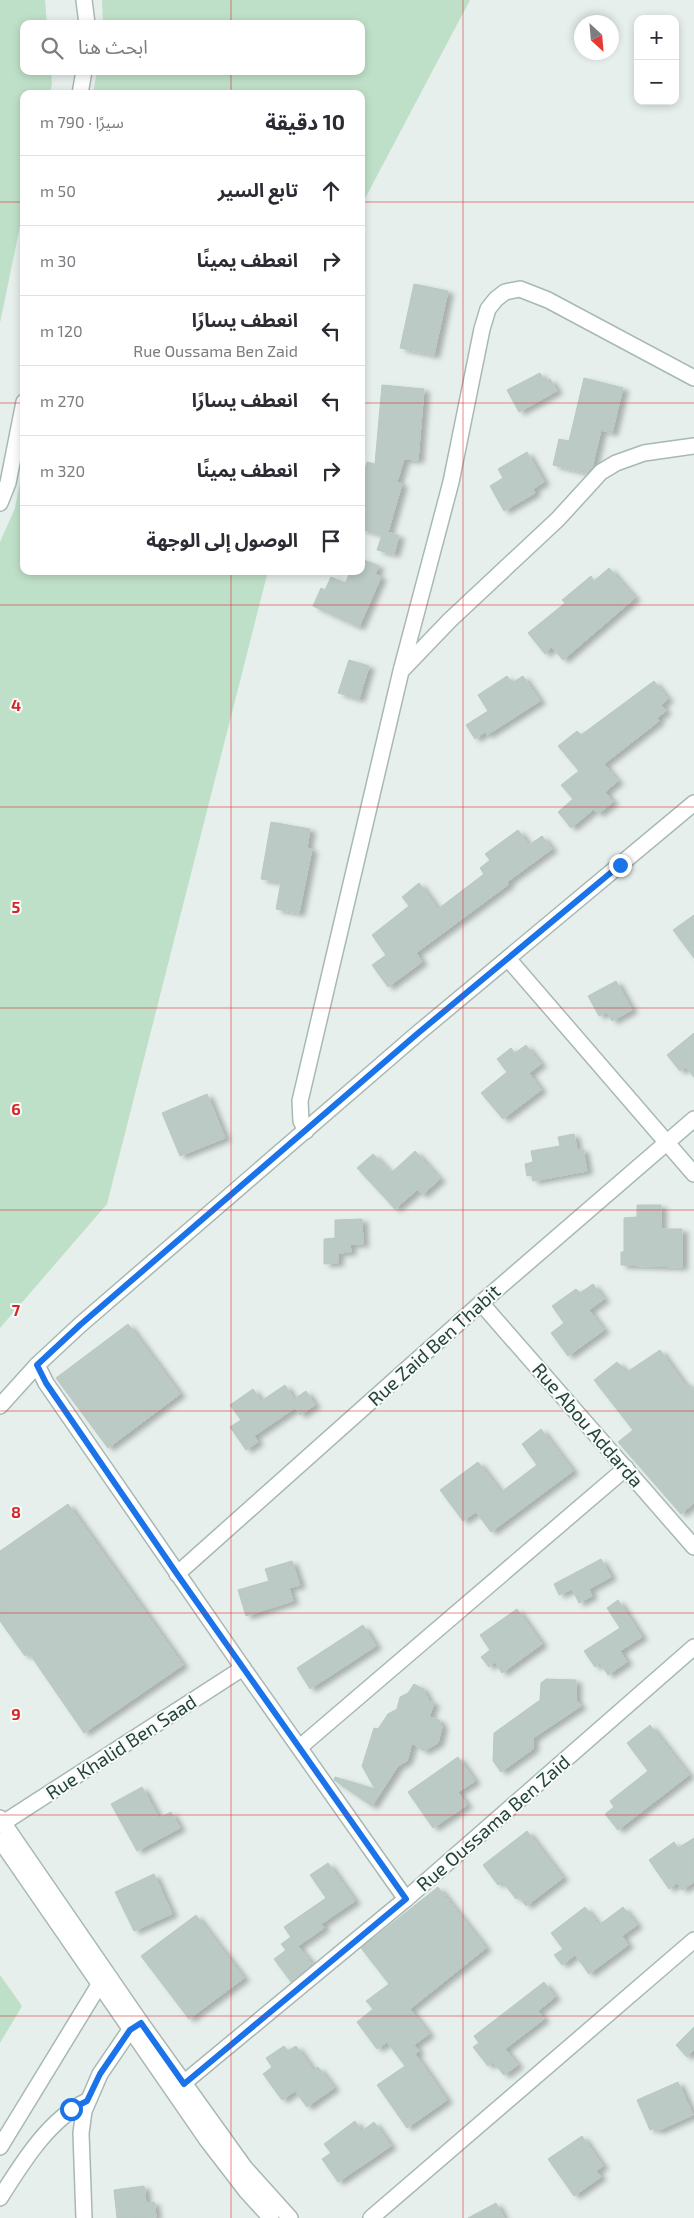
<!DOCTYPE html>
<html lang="ar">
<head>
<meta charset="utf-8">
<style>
  body { margin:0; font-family:"Exo 2","Noto Sans Arabic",sans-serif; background:#f7f7f7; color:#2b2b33; direction:rtl }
  .controls { position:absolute; right:15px; top:15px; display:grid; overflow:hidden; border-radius:10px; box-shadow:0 2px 8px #0003 }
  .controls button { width:45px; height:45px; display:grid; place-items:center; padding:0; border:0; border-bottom:1px solid #e1e1e2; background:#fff; color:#2b2b33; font:25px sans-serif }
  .compass { position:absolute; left:574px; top:15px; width:45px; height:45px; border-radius:50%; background:#fff; box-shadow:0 2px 8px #0003; rotate:154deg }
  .stop { position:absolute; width:15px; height:15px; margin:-11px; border:4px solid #1a73e8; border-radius:50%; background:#fff }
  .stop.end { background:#1a73e8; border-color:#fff; box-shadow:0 1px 5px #0008 }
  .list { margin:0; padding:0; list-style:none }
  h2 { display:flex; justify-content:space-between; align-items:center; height:65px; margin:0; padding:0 20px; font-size:21px }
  h2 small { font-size:16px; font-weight:400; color:#7c7c81 }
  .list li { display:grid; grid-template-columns:32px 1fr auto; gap:15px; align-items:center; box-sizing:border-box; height:70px; padding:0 20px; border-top:1px solid #e1e1e2 }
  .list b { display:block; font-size:19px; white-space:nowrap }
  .list p { margin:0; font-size:16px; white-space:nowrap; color:#7c7c81 }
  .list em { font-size:16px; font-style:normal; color:#7c7c81 }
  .icon { flex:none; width:28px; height:28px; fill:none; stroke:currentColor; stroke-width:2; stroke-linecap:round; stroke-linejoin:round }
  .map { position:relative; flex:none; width:694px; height:2218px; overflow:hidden; direction:ltr }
  .search { position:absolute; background:#fff; box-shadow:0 2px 8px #0003; left:20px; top:20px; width:345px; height:55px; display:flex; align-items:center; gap:12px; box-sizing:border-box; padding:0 18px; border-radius:10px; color:#7c7c81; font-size:19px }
  .panel { position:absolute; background:#fff; box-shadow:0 2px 8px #0003; left:20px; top:90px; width:345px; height:485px; border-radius:10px; direction:rtl }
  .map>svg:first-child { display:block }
  .green { fill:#bfe0c8 }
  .building { fill:#bbcac4; stroke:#b8c9c2; filter:url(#shadow) }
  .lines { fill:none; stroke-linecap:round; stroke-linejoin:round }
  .minor-casing { stroke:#a8b8b2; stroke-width:18 }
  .tertiary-casing { stroke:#a8b8b2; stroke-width:18 }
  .minor { stroke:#fff; stroke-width:15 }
  .tertiary { stroke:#fff; stroke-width:15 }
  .route { stroke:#1a73e8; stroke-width:6 }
  .grid { fill:none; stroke:#d62828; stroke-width:1; stroke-opacity:0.55 }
  .labels { text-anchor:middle; stroke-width:4; stroke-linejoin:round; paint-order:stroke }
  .street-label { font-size:19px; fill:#24423a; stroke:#f7fbf9 }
  .grid-label { font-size:16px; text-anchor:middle; font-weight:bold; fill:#d62828; stroke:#f7fbf9; stroke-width:4; stroke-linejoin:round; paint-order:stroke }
</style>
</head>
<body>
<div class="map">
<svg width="694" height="2218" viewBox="0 0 694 2218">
  <defs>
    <filter id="shadow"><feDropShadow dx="5.5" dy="3" stdDeviation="2.5" flood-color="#0004"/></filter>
  </defs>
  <rect width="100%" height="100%" fill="#e6efeb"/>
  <g class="green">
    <polygon points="0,0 45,0 47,24 24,24 24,71 51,71 52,84 50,94 24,94 24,207 0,323"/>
    <polygon points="102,0 470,0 361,206 361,94 93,94 97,71 361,71 361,24 103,24"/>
    <polygon points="24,462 24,571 268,571 107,1204 0,1328 0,542 15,508"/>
    <polygon points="0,1975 22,2006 0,2043"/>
  </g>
  <g class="building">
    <polygon points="414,284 448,291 434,355 400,348"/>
    <polygon points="540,373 545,382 550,379 557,391 519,412 507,390"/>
    <polygon points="584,378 623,388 612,433 601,430 592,468 587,473 553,465 559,439 569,441"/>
    <polygon points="382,385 424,389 418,460 404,459 397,482 402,484 388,532 399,536 394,554 377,550 382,535 361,529 361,484 367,462 375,464"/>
    <polygon points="527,452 544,482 533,489 535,493 504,511 490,486 503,478 498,469"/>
    <polygon points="361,559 379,566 375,574 381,577 359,627 313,606 321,588 325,590 331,577 345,583 351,571 361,571"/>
    <polygon points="609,568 635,598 563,660 552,647 545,654 528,633 565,603 562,600 591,576 594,581"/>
    <polygon points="349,660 369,666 359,699 338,693"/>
    <polygon points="507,676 512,683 523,676 540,701 487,735 485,732 475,739 466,725 488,711 478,695"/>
    <polygon points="654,681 668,699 661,705 666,711 657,718 659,721 604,764 618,781 605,792 613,802 598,814 594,809 571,828 558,812 573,799 561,785 579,771 558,746 577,731 581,735"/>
    <polygon points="271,822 310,829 307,848 312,849 299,913 276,909 281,882 261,879"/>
    <polygon points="518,830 529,845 542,836 552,849 507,882 509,884 416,953 422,962 388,987 372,965 386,955 372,935 409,906 402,897 419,883 438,909 484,874 480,868 490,860 485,854"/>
    <polygon points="694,915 694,958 673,930"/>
    <polygon points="616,981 632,1010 612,1021 607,1012 599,1016 588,996"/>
    <polygon points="694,1033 694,1077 686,1067 680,1071 667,1055"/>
    <polygon points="526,1045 541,1064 529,1073 541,1090 503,1119 481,1093 507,1072 497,1059 511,1048 515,1053"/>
    <polygon points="207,1094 225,1138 180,1156 162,1113"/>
    <polygon points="574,1134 577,1150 583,1149 587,1171 533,1181 532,1175 527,1176 525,1164 533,1162 531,1151 560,1146 558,1137"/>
    <polygon points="415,1151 440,1179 422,1195 417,1190 395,1209 357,1168 373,1154 391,1173"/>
    <polygon points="637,1205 661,1205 661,1229 682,1229 682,1267 621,1265 621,1252 624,1252 624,1218 637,1217"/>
    <polygon points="362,1219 363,1244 350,1244 351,1252 338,1253 338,1263 324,1264 324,1239 335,1238 335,1220"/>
    <polygon points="593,1284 604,1299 589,1310 604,1330 568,1356 551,1333 564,1323 552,1306 576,1289 580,1293"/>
    <polygon points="128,1324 180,1394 108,1448 56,1378"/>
    <polygon points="660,1350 685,1385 687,1383 694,1391 694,1503 681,1514 618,1442 633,1430 594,1380 617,1362 627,1372"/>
    <polygon points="285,1385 294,1399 306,1391 315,1405 300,1415 295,1408 254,1436 258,1442 246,1450 230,1427 241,1420 230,1405 253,1389 261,1401"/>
    <polygon points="541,1429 573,1471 491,1532 476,1512 463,1521 440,1490 478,1462 501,1492 537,1465 522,1444"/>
    <polygon points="68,1504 183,1665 84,1733 29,1653 25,1656 0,1621 0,1551"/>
    <polygon points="601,1559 611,1577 589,1589 592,1596 579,1603 572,1589 559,1595 554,1584"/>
    <polygon points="292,1561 300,1585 289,1588 293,1601 246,1616 238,1590 269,1581 265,1569"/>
    <polygon points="618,1600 642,1637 620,1651 627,1662 608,1675 600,1663 595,1667 584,1651 620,1628 607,1608"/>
    <polygon points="517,1609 542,1644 502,1673 495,1662 489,1667 481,1657 490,1650 480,1635"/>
    <polygon points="363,1625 376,1646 310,1689 297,1668"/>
    <polygon points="546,1679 576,1680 576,1700 581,1706 533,1738 533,1749 501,1772 493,1761 494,1733 540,1700 541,1683"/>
    <polygon points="414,1684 423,1689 429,1701 434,1703 429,1717 439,1720 442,1727 438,1743 424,1751 412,1743 407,1761 398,1766 372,1806 334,1780 335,1777 375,1789 362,1766 374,1728 378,1729 388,1714 397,1709 400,1697 408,1693"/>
    <polygon points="650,1725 689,1775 618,1830 605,1814 614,1807 610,1801 648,1771 627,1743"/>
    <polygon points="458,1757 475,1781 458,1792 467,1805 433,1828 408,1792"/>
    <polygon points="142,1787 159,1818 171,1812 180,1828 137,1851 111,1804"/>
    <polygon points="527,1831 563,1878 526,1906 519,1896 516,1899 502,1881 498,1885 483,1865"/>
    <polygon points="694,1838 694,1882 682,1890 677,1883 669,1889 649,1860 674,1842 678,1848"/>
    <polygon points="328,1863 355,1901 321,1924 324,1928 298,1946 312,1964 291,1982 274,1959 286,1950 281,1944 291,1937 284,1927 326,1898 310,1875"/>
    <polygon points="154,1874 172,1914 134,1931 115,1892"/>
    <polygon points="438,1887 486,1948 410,2009 429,2034 414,2045 419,2051 415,2054 447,2100 407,2128 377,2085 405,2066 387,2042 377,2049 357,2022 373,2009 366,2001 389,1984 361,1948"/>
    <polygon points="585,1907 599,1925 623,1907 637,1925 622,1936 628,1945 589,1974 575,1955 562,1965 554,1955 563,1949 551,1933"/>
    <polygon points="196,1915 244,1978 189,2019 141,1956"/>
    <polygon points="544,1982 555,1997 538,2011 544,2019 505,2049 518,2065 504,2075 493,2062 488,2066 473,2047 479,2043 474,2036"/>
    <polygon points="694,2027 694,2050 687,2057 676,2045"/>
    <polygon points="284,2046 288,2051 296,2046 314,2071 318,2067 334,2088 307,2107 295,2091 282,2100 263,2074 272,2067 266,2058"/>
    <polygon points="678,2082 693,2115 657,2131 656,2128 650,2130 637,2100"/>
    <polygon points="355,2121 362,2131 374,2122 391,2146 338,2182 322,2159 331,2153 324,2144"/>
    <polygon points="582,2136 603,2166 596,2171 601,2177 574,2196 548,2159"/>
    <polygon points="144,2186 146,2203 154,2202 156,2217 117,2218 114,2190"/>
    <polygon points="496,2203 504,2218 468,2218"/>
  </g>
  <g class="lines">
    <defs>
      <g id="minor">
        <polyline points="402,670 450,620 558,519 601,472 616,463 644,453 694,446"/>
        <polyline points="510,957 510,961 694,1174"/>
        <polyline points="306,1131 301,1121 300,1101 401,671 451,482 482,329 488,309 496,299 505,292 520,289 548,300 694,378"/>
        <polyline points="481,1303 694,1547"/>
        <polyline points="37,1365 46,1383 243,1668 406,1899"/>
        <polyline points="177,1574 481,1303 694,1119"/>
        <polyline points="300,1747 626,1468"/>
        <polyline points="0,1825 243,1668"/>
        <polyline points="174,2091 406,1899 694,1647"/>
        <polyline points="0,2147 99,1985 110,1978"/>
        <path d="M0,2198c22,-35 49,-79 87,-97"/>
        <polyline points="84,2218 81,2133 84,2111 100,2074 130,2030 141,2023"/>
        <polyline points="371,2218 694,1940"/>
      </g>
      <g id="tertiary">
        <polyline points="84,0 87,24"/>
        <polyline points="80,94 84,71"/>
        <polyline points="0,503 8,483 24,402"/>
        <polyline points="0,1406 37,1365 80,1325 417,1034 694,803"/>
        <polyline points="0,1818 141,2023 245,2168 290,2218"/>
        <polyline points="0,1840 207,2140 247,2192 271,2218"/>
      </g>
    </defs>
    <use href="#minor" class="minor-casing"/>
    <use href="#tertiary" class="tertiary-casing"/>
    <use href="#minor" class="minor"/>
    <use href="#tertiary" class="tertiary"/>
  </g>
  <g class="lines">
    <polyline class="route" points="71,2109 87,2101 100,2074 130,2030 141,2023 184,2084 406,1899 177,1574 46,1383 37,1365 80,1325 417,1034 620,865"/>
  </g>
  <path class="grid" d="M231,0v24M463,0v2218M231,71v23M0,202h24M361,202h333M0,403h24M361,403h333M231,571v1647M0,605h694M0,807h694M0,1008h694M0,1210h694M0,1411h694M0,1613h694M0,1815h694M0,2016h694"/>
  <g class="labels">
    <g class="street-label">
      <text transform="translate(434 1345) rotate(-42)" y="7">Rue Zaid Ben Thabit</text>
      <text transform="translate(588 1425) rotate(49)" y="7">Rue Abou Addarda</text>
      <text transform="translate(121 1747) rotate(-33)" y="7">Rue Khalid Ben Saad</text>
      <text transform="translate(493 1823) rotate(-41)" y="7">Rue Oussama Ben Zaid</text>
    </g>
  </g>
  <g class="grid-label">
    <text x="16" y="711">4</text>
    <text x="16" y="913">5</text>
    <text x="16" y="1115">6</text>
    <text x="16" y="1316">7</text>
    <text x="16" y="1518">8</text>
    <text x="16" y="1720">9</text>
  </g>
</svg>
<div class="controls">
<button>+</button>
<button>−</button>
</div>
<svg class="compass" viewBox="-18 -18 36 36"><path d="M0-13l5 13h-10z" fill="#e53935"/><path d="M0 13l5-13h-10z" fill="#7c7c81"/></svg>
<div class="stop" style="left:71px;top:2109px"></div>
<div class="stop end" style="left:620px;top:865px"></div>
<div class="search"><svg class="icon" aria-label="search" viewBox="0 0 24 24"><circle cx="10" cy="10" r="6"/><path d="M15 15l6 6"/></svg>ابحث هنا</div>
<section class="panel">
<h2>10 دقيقة<small>سيرًا · 790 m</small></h2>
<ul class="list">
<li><svg class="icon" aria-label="ahead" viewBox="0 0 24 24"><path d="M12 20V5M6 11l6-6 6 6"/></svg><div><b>تابع السير</b></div><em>50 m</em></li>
<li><svg class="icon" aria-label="right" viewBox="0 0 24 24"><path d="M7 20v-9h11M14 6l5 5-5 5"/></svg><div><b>انعطف يمينًا</b></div><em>30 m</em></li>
<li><svg class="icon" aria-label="left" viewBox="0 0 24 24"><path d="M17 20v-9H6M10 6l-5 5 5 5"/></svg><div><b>انعطف يسارًا</b><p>Rue Oussama Ben Zaid</p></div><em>120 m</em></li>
<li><svg class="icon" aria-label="left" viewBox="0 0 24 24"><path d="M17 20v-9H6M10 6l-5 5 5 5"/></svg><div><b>انعطف يسارًا</b></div><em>270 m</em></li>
<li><svg class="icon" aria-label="right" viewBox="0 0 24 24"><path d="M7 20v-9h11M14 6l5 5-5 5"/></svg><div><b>انعطف يمينًا</b></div><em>320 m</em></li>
<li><svg class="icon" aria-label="arrive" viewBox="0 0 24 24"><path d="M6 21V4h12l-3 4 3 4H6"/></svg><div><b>الوصول إلى الوجهة</b></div></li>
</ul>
</section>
</div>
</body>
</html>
